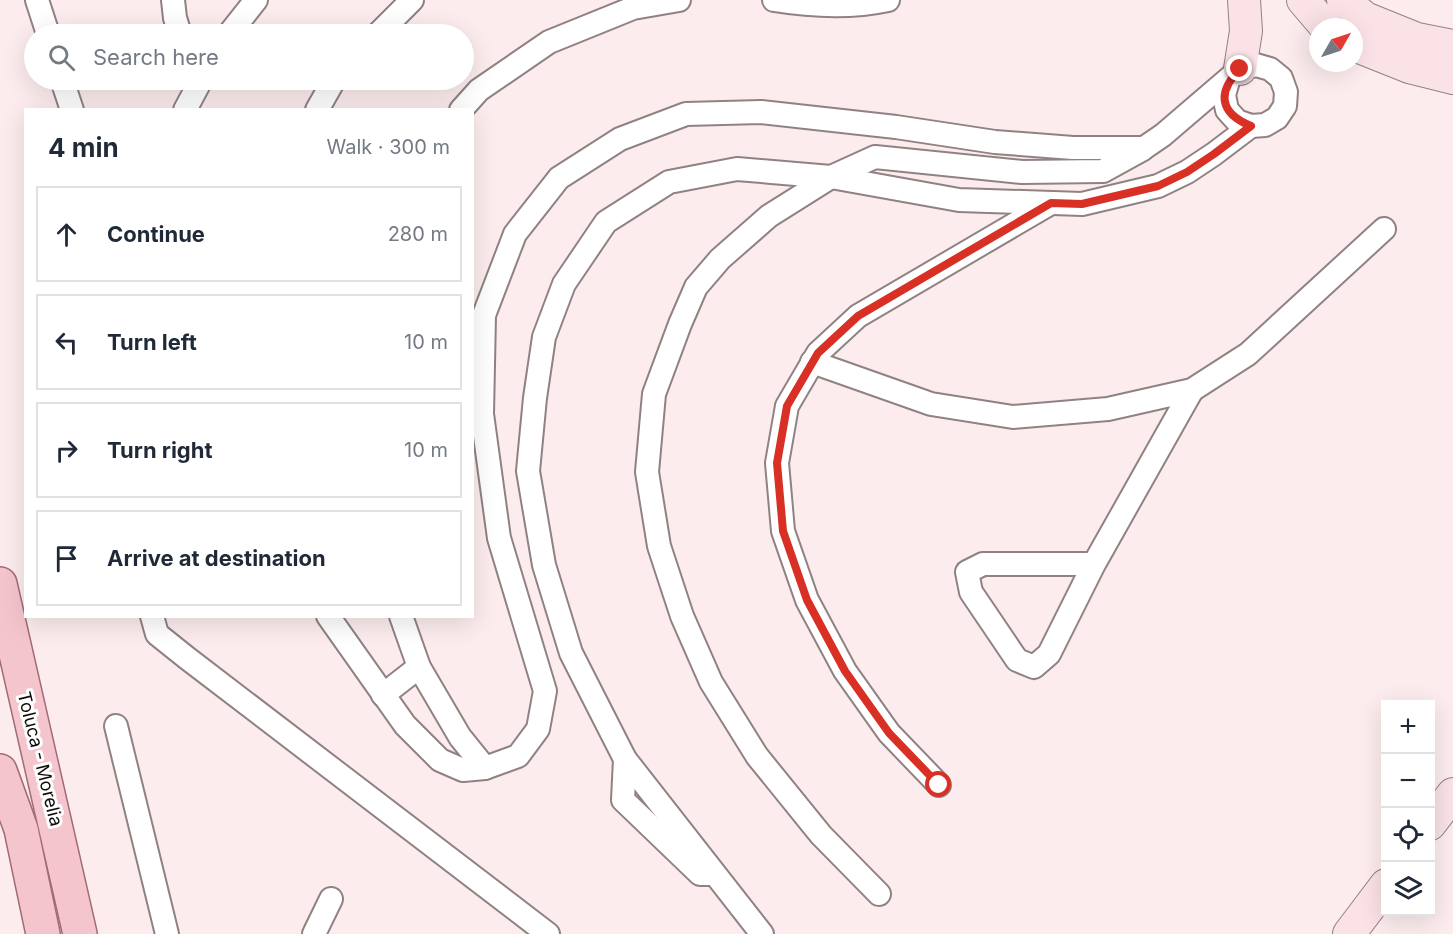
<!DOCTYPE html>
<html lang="en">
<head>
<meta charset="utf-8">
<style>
  body { margin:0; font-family:Inter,sans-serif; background:#f6f6f7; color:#1f2937 }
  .controls { position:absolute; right:18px; bottom:18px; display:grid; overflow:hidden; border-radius:0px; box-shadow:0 6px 24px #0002 }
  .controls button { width:54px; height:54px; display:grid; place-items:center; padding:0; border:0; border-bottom:2px solid #e0e1e3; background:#fff; color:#1f2937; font:30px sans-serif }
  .compass { position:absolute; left:1309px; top:18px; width:54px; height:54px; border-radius:50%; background:#fff; box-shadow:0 6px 24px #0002; rotate:51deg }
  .stop { position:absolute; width:18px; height:18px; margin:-14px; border:4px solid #d93025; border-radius:50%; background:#fff }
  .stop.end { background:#d93025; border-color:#fff; box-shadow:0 2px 6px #0008 }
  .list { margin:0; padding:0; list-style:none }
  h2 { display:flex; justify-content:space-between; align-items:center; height:78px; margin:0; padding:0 24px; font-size:26px }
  h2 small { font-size:20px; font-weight:400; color:#747a83 }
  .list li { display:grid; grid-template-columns:39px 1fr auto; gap:18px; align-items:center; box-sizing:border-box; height:96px; margin:0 12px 12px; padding:0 12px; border:2px solid #e0e1e3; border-radius:0px }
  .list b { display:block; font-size:22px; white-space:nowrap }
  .list em { font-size:20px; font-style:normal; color:#747a83 }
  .icon { flex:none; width:33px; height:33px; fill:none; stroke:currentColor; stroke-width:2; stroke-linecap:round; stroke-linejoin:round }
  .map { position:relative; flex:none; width:1453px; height:934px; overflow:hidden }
  .search { position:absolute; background:#fff; box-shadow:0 6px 24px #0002; left:24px; top:24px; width:450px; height:66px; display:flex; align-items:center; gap:15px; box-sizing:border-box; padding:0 21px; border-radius:33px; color:#747a83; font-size:22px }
  .panel { position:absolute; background:#fff; box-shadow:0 6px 24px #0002; left:24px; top:108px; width:450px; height:510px; border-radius:0px }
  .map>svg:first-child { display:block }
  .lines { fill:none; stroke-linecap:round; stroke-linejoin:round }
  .street-casing { stroke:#908283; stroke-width:26 }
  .secondary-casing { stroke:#908283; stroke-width:34 }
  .primary-casing { stroke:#a06b73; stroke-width:36 }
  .street { stroke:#fff; stroke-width:22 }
  .secondary { stroke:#fae2e6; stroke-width:32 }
  .primary { stroke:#f5c5cd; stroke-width:33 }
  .route { stroke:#d93025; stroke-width:8 }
  .labels { text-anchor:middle; stroke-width:6; stroke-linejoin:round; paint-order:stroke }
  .street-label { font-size:18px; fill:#0f0a0b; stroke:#fefefe }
</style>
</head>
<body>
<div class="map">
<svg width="1453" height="934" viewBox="0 0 1453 934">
  <rect width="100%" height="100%" fill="#fcecee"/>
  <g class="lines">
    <defs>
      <g id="street">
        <polyline points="37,0 48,34"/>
        <polyline points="173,0 175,18 180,34"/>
        <path d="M774,0c37,6 77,8 114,0"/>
        <polyline points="229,34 256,0"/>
        <polyline points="378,34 412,0"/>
        <polyline points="62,80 72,110"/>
        <polyline points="185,110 201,80"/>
        <polyline points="317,110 334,80"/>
        <polyline points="461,110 479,90 549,42 633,8 679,0"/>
        <polyline points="812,362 931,404 1013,417 1108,409 1192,390 1248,354 1384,229"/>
        <polyline points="1094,564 983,564 967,572 971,592 1017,660 1034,667 1049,654 1094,564 1192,390"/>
        <polyline points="152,616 157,634 187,658 548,934"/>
        <polyline points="328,616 405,725 440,760 463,770 485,768 518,756 538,729 545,691 499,538 482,414 484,315 515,234 559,178 620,139 686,114 761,112 896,127 995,142 1073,148 1144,148 1163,135 1240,69 1256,65 1270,69 1281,78 1286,92 1285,106 1277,118 1265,125 1251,126 1237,121 1227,110 1224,95 1228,81"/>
        <polyline points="401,616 419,667 460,737 485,768"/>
        <polyline points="383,695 419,667"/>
        <polyline points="116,726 167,934"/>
        <polyline points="625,759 623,800 700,874 709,874"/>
        <polyline points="939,785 889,733 845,671 807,600 783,531 777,463 787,406 818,353 858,316 1051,203"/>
        <polyline points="879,894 821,835 757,756 711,682 682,616 659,546 647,472 654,394 680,324 696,287 720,259 769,216 831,177 875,157 1022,172 1103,171 1143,149"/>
        <polyline points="314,934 331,899"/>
        <polyline points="762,934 625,759 571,653 544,565 528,471 535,398 544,337 564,284 606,222 669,182 737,169 831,177 959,200 1082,204 1158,186 1187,172 1214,154 1251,126"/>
      </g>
      <g id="secondary">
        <polyline points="1303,0 1326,27"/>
        <polyline points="1343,0 1365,18 1417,39 1453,46"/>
        <polyline points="1354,45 1409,67 1453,78"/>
        <polyline points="1240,69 1246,31 1244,0"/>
        <polyline points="1430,824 1453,794"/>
        <polyline points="1349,934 1386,885"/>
      </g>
      <g id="primary">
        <polyline points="0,584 80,934"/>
        <polyline points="0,771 21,829 43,934"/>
      </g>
    </defs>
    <use href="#street" class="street-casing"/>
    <use href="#secondary" class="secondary-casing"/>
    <use href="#primary" class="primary-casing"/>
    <use href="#street" class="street"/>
    <use href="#secondary" class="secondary"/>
    <use href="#primary" class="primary"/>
  </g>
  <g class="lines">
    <path class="route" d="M939,785l-50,-52 -44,-62 -38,-71 -24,-69 -6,-68 10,-57 31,-53 40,-37 193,-113 31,1 76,-18 29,-14 27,-18 37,-28c-32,-13 -34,-34 -11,-57"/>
  </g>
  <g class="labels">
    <g class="street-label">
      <text transform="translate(40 759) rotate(76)" y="6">Toluca - Morelia</text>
    </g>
  </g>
</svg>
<div class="controls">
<button>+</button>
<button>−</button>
<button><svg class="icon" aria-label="locate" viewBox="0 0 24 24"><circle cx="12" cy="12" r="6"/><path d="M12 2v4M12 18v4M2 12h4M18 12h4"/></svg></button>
<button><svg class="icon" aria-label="layers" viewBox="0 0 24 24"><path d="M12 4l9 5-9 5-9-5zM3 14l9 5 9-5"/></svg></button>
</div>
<svg class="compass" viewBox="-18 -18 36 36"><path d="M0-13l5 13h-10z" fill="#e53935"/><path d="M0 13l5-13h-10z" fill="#747a83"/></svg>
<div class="stop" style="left:939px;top:785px"></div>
<div class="stop end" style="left:1240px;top:69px"></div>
<div class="search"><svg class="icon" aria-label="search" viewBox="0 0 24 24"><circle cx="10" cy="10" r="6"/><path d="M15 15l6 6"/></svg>Search here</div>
<section class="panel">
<h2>4 min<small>Walk · 300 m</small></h2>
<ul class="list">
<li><svg class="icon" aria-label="ahead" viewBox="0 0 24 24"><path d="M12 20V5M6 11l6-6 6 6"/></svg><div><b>Continue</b></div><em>280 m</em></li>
<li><svg class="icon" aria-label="left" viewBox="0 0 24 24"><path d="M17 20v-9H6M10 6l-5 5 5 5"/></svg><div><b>Turn left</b></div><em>10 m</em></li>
<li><svg class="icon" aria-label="right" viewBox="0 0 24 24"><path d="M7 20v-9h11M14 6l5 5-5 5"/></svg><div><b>Turn right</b></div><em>10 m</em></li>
<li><svg class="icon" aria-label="arrive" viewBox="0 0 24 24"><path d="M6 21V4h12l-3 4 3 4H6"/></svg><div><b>Arrive at destination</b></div></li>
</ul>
</section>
</div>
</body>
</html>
